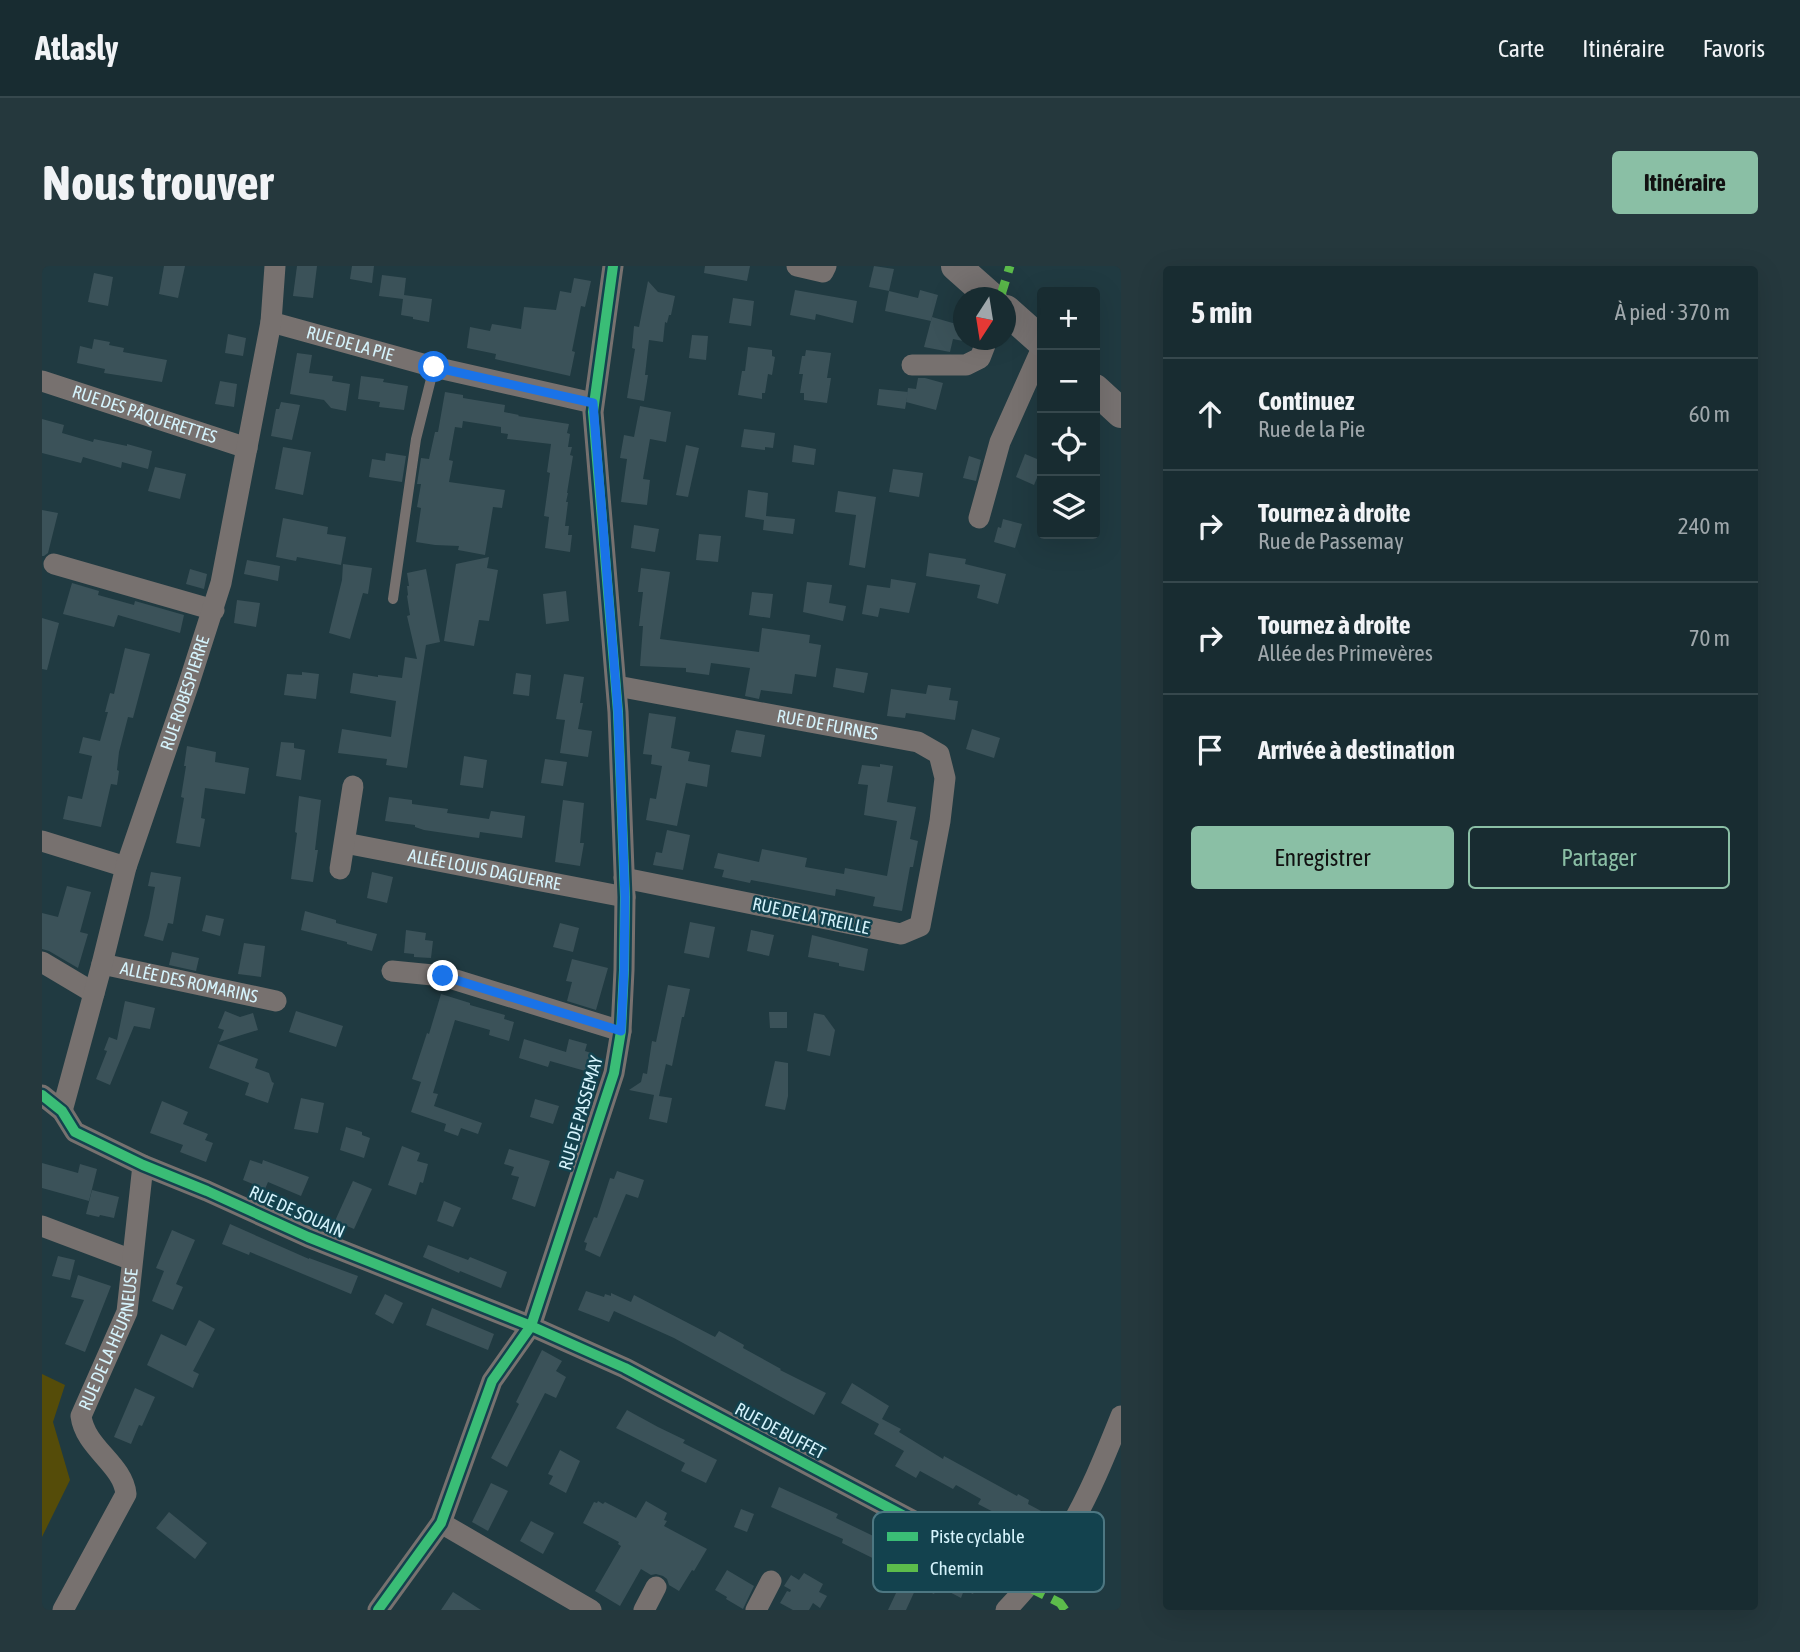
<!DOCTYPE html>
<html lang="fr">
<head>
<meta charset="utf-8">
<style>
  body { margin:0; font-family:"Asap Condensed",sans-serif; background:#25383d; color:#f1f3f6 }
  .controls { position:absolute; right:21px; top:21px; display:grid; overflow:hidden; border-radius:7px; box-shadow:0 7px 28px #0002 }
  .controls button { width:63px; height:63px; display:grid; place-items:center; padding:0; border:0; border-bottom:2px solid #36484d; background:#182c31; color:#f1f3f6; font:35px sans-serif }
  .compass { position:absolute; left:911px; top:21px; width:63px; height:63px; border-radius:50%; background:#182c31; box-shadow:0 7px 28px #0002; rotate:192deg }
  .stop { position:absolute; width:21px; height:21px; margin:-16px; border:5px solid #1a73e8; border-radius:50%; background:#fff }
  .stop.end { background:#1a73e8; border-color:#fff; box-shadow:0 2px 7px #0008 }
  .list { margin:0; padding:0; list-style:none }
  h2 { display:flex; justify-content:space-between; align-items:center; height:91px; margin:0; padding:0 28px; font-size:30px }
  h2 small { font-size:23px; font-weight:400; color:#9fa7ab }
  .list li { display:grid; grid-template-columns:46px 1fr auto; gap:21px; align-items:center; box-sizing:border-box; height:112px; padding:0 28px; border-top:2px solid #36484d }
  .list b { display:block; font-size:26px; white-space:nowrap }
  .list p { margin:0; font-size:23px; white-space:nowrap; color:#9fa7ab }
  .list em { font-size:23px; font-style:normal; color:#9fa7ab }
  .actions { display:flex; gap:14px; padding:21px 28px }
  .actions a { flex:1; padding:16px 0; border:2px solid #8abfa5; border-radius:7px; text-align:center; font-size:24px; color:#8abfa5 }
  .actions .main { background:#8abfa5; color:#111 }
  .icon { flex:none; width:38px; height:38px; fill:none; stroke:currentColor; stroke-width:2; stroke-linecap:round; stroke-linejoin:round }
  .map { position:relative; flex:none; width:1079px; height:1344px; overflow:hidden; border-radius:7px }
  header { display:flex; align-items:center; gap:42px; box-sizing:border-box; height:98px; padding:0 35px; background:#182c31; border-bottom:2px solid #36484d }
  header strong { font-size:33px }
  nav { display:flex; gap:38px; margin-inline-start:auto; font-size:24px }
  .intro { display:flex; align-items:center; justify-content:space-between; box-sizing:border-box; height:168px; padding:0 42px }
  h1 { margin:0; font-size:49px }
  .button { padding:18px 32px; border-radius:7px; background:#8abfa5; color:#111; font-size:24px; font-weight:700 }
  main { display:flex; gap:42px; padding:0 42px }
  aside { flex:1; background:#182c31; border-radius:7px; box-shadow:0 7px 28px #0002 }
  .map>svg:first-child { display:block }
  .green { fill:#554c09 }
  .building { fill:#3b5259 }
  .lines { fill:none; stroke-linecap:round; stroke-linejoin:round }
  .service { stroke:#77716f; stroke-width:10 }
  .minor { stroke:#77716f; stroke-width:21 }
  .secondary { stroke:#777271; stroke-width:30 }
  .quiet { stroke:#5cbc4b; stroke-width:9; stroke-dasharray:18 9; stroke-linecap:butt }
  .cycleway-casing { stroke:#13424e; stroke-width:15 }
  .cycleway { stroke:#3abd76; stroke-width:10 }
  .route { stroke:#1a73e8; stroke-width:9 }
  .labels { text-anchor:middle; stroke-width:5; stroke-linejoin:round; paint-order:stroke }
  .street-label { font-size:18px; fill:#d5f3fc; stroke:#13424e }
  .key { fill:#13424e; stroke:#4d7782; stroke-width:2 }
  .key-label { font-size:19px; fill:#d5f3fc }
</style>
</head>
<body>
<header>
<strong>Atlasly</strong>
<nav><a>Carte</a><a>Itinéraire</a><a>Favoris</a></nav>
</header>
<div class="intro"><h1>Nous trouver</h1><a class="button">Itinéraire</a></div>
<main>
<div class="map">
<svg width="1079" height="1344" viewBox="0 0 1079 1344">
  <rect width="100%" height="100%" fill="#203a41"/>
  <polygon class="green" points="0,1108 23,1119 11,1156 28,1214 0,1271"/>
  <g class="building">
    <polygon points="122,0 143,0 136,32 117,28"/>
    <polygon points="255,0 275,0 271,32 251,30"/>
    <polygon points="310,0 332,0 330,17 308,13"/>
    <polygon points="663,0 708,0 705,15 662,7"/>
    <polygon points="832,0 852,3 847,25 827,21"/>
    <polygon points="52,7 71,11 66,40 46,36"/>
    <polygon points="340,9 364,12 362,29 390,33 387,56 371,53 371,51 359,49 361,33 337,30"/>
    <polygon points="532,12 549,15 543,41 539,40 530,85 533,86 528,110 453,93 454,88 425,82 428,61 448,65 450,58 479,63 482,41 514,44 518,25 529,27"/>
    <polygon points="606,15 616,26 633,30 629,49 627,49 625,57 623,56 621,76 607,74 603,109 606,109 602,135 585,132 593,83 590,82 592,60 597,61"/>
    <polygon points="753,24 815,35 811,57 774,48 773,54 748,49"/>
    <polygon points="878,24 896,29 889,55 843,45 847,25 876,32"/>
    <polygon points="691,32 712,35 709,60 687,57"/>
    <polygon points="890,51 921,60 921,75 911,73 908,86 882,81"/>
    <polygon points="186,68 204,72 201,90 183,87"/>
    <polygon points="650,69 666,70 664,94 647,92"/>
    <polygon points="52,73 68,76 67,79 82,82 81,86 125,94 120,116 62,107 63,103 35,97 38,80 50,83"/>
    <polygon points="706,81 730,84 730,90 733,91 730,109 726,108 723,127 720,127 720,133 696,129 700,105 703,105"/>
    <polygon points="764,84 789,87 785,112 789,112 785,137 762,134 762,127 758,127 761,108 757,108 760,90 763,90"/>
    <polygon points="255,87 270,89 267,107 291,110 290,115 308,118 304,145 289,142 282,134 248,128"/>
    <polygon points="319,110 342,113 341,116 366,120 362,144 337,141 338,136 316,133"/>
    <polygon points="876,112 883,112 901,117 894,144 864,136 866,122 874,123"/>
    <polygon points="178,115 195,118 192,141 173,138"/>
    <polygon points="837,123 866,126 863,143 835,139"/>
    <polygon points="403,126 421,129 421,132 463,139 462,146 477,149 476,150 527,158 525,167 528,168 526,181 530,181 528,189 531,190 525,227 526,227 524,236 526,236 523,260 527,260 526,269 530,269 528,286 503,282 507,251 502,250 508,207 505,206 509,178 465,173 466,168 459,167 459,161 421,155 420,162 413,161 407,194 411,195 407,216 463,224 460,242 451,241 443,289 416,284 417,280 393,279 374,276 379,242 375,241 379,218 375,218 379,192 387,193 393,166 396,166"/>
    <polygon points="239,136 258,139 250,174 229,170 234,143 237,143"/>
    <polygon points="598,140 629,146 624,176 608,173 601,213 608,214 605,239 579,236 585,193 578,192 582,169 592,171"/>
    <polygon points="0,153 22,159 20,167 51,176 52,173 85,180 85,178 110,185 106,203 80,196 79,202 41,191 39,197 0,187"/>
    <polygon points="702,163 733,167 731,182 723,181 723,184 699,181"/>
    <polygon points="644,179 657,182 646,231 634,229"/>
    <polygon points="752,179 774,183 772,199 750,196"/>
    <polygon points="241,181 269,186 261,229 233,223"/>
    <polygon points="344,187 364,190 360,216 327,211 330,193 343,195"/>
    <polygon points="983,188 1000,195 1000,200 992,219 974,211"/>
    <polygon points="927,190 939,194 934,215 921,212"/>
    <polygon points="113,201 144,208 138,233 106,225"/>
    <polygon points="851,203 881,207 877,231 847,226"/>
    <polygon points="706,224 726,227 724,250 753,253 751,268 721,264 722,254 703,251"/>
    <polygon points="796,225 834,231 823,302 807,299 814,249 793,246"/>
    <polygon points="0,244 16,247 6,287 2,290 0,290"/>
    <polygon points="241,252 286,261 285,268 304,271 299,299 255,291 254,295 234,291"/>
    <polygon points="961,253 980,258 973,282 952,276 956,261 959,262"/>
    <polygon points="592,259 617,263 613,286 589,282"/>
    <polygon points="657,268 679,270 676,296 654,294"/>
    <polygon points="887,287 924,293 923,298 964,308 956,338 935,332 938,319 884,310"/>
    <polygon points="447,291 445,302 456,304 447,355 437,354 432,380 402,375 414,298"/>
    <polygon points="205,294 238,300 236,315 202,308"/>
    <polygon points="301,298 330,302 326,328 321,327 308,373 287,367 300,314"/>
    <polygon points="599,302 628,306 618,373 717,386 720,362 768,369 767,377 779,379 774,411 753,408 750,428 719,424 717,433 703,430 708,402 669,397 667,409 644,406 644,402 598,400 601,360 597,360 601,326 596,326"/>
    <polygon points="148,303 165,308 162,323 144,318"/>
    <polygon points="384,303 398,376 384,379 365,502 344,499 345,493 296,487 300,463 349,471 354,435 308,427 311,407 336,411 336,409 360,412 363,391 375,393 365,350 368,349 365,330 366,329 365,320 367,320 365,307"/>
    <polygon points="849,313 874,317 867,347 838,342 836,351 820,348 825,319 848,322"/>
    <polygon points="765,316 790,319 787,337 804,340 801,355 761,346"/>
    <polygon points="30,317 57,325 56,329 92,339 93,335 142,349 138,367 76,349 72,361 21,348"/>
    <polygon points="524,325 527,355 504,358 501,328"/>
    <polygon points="710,326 731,328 728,352 707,349"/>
    <polygon points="195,334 218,337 214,361 192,357"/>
    <polygon points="0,352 17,357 5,404 0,403"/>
    <polygon points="83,382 108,388 91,452 86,451 77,486 75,504 77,505 75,519 69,518 59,561 21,553 26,530 40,533 50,490 37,487 41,471 58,475 66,446 63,446 68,427 72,428"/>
    <polygon points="794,402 826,407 822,427 791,421"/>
    <polygon points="260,406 277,408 274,433 242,429 245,408 260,409"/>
    <polygon points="474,407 489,409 487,430 471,428"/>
    <polygon points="522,408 542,411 538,437 541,437 536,463 550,465 546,491 518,487 523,454 514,453"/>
    <polygon points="886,419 909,422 907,434 916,435 913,454 864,447 863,452 845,450 849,423 884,428"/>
    <polygon points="607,447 634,451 629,482 648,486 646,495 668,499 665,521 644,517 635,560 604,554 608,532 614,533 620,500 609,498 610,489 601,488"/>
    <polygon points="930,463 958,472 952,492 924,483"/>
    <polygon points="694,464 723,469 719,491 689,486"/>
    <polygon points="239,476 252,477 252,482 263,484 259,514 234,510"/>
    <polygon points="145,480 174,486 173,496 207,502 203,528 163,522 159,552 163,553 158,581 134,577 142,532 139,531 144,500 142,500"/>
    <polygon points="422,490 445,494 441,522 418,519"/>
    <polygon points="503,493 525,496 521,520 499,517"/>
    <polygon points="838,498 851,500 845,536 874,541 868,573 876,575 871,601 868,601 860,645 831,640 833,631 794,623 793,630 709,614 708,617 680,611 682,604 672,602 676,587 717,596 720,583 765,592 763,601 802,608 803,602 845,610 855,555 822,549 826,519 816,518 820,499 838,501"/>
    <polygon points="257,530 279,534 273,584 276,584 271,616 249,613 255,567 253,566"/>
    <polygon points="347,531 370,534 370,538 406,543 405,547 447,553 449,545 483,550 480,572 438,566 437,572 429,571 382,564 373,561 373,559 343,555"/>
    <polygon points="521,534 542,537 538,577 542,577 538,600 513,596"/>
    <polygon points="625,564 648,569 641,604 611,599 614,586 620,587"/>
    <polygon points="109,606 139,611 131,658 126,657 121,675 102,670 107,652 113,621 106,620"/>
    <polygon points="330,606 351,611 345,637 325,632"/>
    <polygon points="25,620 49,626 38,666 46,668 36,702 7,685 0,683 0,647 16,651"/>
    <polygon points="263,645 294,654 294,657 335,668 330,685 305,678 305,676 259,664"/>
    <polygon points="164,649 182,653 178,670 160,665"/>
    <polygon points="648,656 673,661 667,692 642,687"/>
    <polygon points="518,657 537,662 531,686 511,681"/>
    <polygon points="364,664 384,667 383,674 391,675 389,692 372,691 372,688 362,687"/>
    <polygon points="709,664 732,669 727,690 705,685"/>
    <polygon points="770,669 826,683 822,705 797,700 797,697 766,691"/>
    <polygon points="202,677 223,680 219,711 196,708"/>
    <polygon points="130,686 157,692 154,705 127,699"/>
    <polygon points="530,693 566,702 554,744 525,735 530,716 524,715"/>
    <polygon points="626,719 648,723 642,751 640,751 630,800 624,798 617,830 630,832 625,857 607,853 612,829 587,824 599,816 601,807 605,808 610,775 614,776"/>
    <polygon points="399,728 428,737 428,739 463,749 462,753 472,756 467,775 447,769 448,764 413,754 391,827 396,828 392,840 440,857 436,868 419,862 416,870 402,865 404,858 369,846 379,816 370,813 385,767 387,768"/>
    <polygon points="83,735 113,742 108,763 92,760 68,819 54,813 65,785 62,784 67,771 75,774"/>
    <polygon points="183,745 198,751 211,747 216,764 177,776 182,764 176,762"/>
    <polygon points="254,745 301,760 294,781 247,766"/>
    <polygon points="727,746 745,746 745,762 728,762"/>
    <polygon points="772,747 782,749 793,764 788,790 765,785"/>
    <polygon points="482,773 524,786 527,773 545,778 543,785 552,788 550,794 557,796 554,808 508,795 506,801 477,792"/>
    <polygon points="176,778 216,793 213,802 227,807 230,816 232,817 226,837 203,829 207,817 167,802"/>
    <polygon points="733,795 746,797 746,830 743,844 723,840"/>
    <polygon points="259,832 282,837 276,867 252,863"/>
    <polygon points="493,833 517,840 511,858 488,851"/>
    <polygon points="120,835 146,846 141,858 166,868 163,874 171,877 164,896 138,886 141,879 108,867"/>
    <polygon points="304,861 320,866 320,869 328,872 322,892 298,884"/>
    <polygon points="360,880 378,887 375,895 386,898 381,917 378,916 374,929 346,919"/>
    <polygon points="467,883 508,895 493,941 470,933 477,911 469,909 472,901 462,898"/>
    <polygon points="208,894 220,898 221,894 267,911 259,930 226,916 223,923 201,914"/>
    <polygon points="0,897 36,907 38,898 55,903 47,935 0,922"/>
    <polygon points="575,905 602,914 596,932 584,928 558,991 543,984 545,977 542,976 552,951 555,952 568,912 572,913"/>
    <polygon points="311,915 330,923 312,963 293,955"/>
    <polygon points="50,924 77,931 72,952 58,949 57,951 44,948"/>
    <polygon points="402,935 419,942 411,961 395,955"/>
    <polygon points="188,958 267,993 267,992 316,1010 309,1028 208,986 207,989 180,978"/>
    <polygon points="130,964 153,974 134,1018 141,1021 131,1044 110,1035 122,1005 114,1002"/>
    <polygon points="386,979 426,994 428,991 465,1006 459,1022 418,1005 417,1007 381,991"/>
    <polygon points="16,990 33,994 28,1014 10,1010"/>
    <polygon points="36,1009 69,1020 43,1086 23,1078 42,1034 29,1031"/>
    <polygon points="544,1025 562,1031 563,1028 569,1030 569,1027 589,1036 592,1029 673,1071 677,1065 702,1079 701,1082 739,1103 738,1104 784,1127 772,1149 632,1072 572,1045 567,1056 536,1044"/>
    <polygon points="343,1028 361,1037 351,1058 333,1048"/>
    <polygon points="390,1042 452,1068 446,1084 384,1059"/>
    <polygon points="157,1054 173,1063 151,1105 157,1108 151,1122 105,1099 119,1068 144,1080"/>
    <polygon points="500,1084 520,1095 514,1105 524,1111 514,1132 503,1127 465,1201 449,1192 477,1138 474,1136"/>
    <polygon points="810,1117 847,1140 840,1153 859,1163 857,1166 901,1193 902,1190 975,1230 976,1228 987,1234 986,1238 1001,1246 991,1265 982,1261 980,1265 962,1255 963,1252 936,1238 939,1233 914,1219 911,1223 878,1205 874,1212 853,1200 862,1185 832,1168 837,1158 799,1137"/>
    <polygon points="93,1122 113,1131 100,1160 97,1159 89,1178 72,1171"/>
    <polygon points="585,1144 616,1161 643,1174 641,1177 675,1194 664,1217 639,1205 643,1197 574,1162"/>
    <polygon points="518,1184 538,1195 524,1227 507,1218 511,1210 506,1208"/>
    <polygon points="449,1217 466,1225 446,1265 430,1256"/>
    <polygon points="737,1221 796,1248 794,1252 879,1293 878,1297 902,1308 906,1297 929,1309 928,1311 937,1316 931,1328 922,1324 919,1332 896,1320 892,1328 875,1320 864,1344 846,1344 863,1308 800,1277 801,1273 729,1241"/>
    <polygon points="556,1235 561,1238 563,1236 594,1252 604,1235 625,1247 622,1254 625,1255 622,1260 665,1283 652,1305 650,1304 637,1325 627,1319 625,1313 621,1310 614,1308 609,1309 599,1303 578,1340 553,1325 579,1280 576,1278 577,1276 541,1257 552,1236 555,1237"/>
    <polygon points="699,1243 712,1248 705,1266 692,1261"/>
    <polygon points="127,1246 165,1277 153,1293 114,1262"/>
    <polygon points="489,1255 512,1267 501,1288 478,1275"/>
    <polygon points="685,1304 712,1320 701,1343 684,1333 685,1331 673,1324"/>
    <polygon points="762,1307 781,1318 777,1326 785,1330 778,1342 771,1337 767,1344 751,1344 738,1337 745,1325 748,1326 749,1324 742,1320 749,1309 757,1314"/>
    <polygon points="411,1326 439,1344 399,1344"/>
  </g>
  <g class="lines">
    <polyline class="service" points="351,333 374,173 392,101"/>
    <g class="minor">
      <polyline points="755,0 781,6 784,0"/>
      <path id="s1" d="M229,56l163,45 159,36"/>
      <polyline points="870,99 924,99 938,92 945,74"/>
      <path id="s2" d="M0,115l205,67"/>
      <polyline points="937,252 958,176 1000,82"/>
      <polyline points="12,298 172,344"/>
      <path id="s3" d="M575,420l301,56 21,12 6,24 -5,43 -20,105 -19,8 -277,-56"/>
      <polyline points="0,575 84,601"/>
      <path id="s4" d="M303,577l280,54"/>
      <polyline points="298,603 311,520"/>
      <polyline points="0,696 52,727"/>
      <path id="s5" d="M60,698l174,37"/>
      <polyline points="350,705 401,710 579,765"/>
      <polyline points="0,829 20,845 33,866 101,899 165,925 266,971 489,1060 583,1102 968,1306"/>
      <path id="s6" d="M20,845l40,-147 24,-97 63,-184 32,-100 50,-261 4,-56"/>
      <polyline points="0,960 90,994"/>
      <polyline points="399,1257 549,1344"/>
      <path id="s7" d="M21,1344l63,-116c-3,-30 -41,-46 -45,-78l46,-104 16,-147"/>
      <polyline points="336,1344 399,1257 450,1115 489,1060 572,807 579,765 582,704 583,631 576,446 551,146 571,0"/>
      <polyline points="602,1344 614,1321"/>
      <polyline points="714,1344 729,1315"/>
      <path d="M964,1344c22,-23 44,-49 60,-76 23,-38 39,-78 55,-118"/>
    </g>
    <g class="secondary">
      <polyline points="914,0 950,32"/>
      <polyline points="964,44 1000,76"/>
      <polyline points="1053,123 1079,147"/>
    </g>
    <g class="quiet">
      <polyline points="958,32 968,0"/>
      <polyline points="986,1321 1018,1337 1023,1344"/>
    </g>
    <defs>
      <g id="cycleway">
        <polyline points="0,829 20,845 33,866 101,899 165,925 266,971 489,1060 583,1102 968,1306"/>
        <polyline points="336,1344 399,1257 450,1115 489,1060 572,807 579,765 582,704 583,631 576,446 551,146 571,0"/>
      </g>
    </defs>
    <use href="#cycleway" class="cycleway-casing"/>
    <use href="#cycleway" class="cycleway"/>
  </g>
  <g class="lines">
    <polyline class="route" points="392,101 551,137 576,446 583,631 582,704 579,765 401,710"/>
  </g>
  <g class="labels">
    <g class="street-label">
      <text dy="6" stroke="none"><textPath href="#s1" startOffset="82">RUE DE LA PIE</textPath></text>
      <text dy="6" stroke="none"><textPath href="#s2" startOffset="108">RUE DES PÂQUERETTES</textPath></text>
      <text dy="6" stroke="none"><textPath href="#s6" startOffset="436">RUE ROBESPIERRE</textPath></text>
      <text dy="6" stroke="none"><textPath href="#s3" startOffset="214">RUE DE FURNES</textPath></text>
      <text dy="6" stroke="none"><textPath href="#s4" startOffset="142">ALLÉE LOUIS DAGUERRE</textPath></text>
      <text transform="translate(769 650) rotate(12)" y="6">RUE DE LA TREILLE</text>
      <text dy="6" stroke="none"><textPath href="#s5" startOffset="89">ALLÉE DES ROMARINS</textPath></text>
      <text transform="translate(539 847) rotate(-74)" y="6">RUE DE PASSEMAY</text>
      <text transform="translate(255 946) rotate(24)" y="6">RUE DE SOUAIN</text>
      <text dy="6" stroke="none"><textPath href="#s7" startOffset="306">RUE DE LA HEURNEUSE</textPath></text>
      <text transform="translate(738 1165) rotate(28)" y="6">RUE DE BUFFET</text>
    </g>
  </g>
  <rect x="831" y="1246" width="231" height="80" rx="10" class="key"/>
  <rect x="845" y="1266" width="31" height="9" fill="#3abd76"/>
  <rect x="845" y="1298" width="31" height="8" fill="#5cbc4b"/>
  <g class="key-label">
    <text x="888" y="1277">Piste cyclable</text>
    <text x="888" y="1309">Chemin</text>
  </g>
</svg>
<div class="controls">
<button>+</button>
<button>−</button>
<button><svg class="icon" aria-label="locate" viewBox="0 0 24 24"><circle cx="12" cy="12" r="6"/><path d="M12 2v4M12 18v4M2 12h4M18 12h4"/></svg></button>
<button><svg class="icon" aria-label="layers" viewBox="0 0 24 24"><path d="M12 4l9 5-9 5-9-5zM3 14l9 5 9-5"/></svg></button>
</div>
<svg class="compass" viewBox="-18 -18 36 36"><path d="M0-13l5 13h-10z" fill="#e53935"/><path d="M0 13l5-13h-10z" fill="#9fa7ab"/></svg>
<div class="stop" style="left:392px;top:101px"></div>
<div class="stop end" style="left:401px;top:710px"></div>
</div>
<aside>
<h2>5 min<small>À pied · 370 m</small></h2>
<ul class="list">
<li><svg class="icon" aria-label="ahead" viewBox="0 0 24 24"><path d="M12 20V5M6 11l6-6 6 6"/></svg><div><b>Continuez</b><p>Rue de la Pie</p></div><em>60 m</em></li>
<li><svg class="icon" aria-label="right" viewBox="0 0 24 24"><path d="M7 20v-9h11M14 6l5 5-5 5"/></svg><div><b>Tournez à droite</b><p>Rue de Passemay</p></div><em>240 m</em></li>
<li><svg class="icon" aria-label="right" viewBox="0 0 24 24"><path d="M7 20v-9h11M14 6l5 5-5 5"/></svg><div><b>Tournez à droite</b><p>Allée des Primevères</p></div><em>70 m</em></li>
<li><svg class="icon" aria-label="arrive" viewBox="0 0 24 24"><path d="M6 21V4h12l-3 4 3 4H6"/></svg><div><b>Arrivée à destination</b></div></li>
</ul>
<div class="actions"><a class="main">Enregistrer</a><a>Partager</a></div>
</aside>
</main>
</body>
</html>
